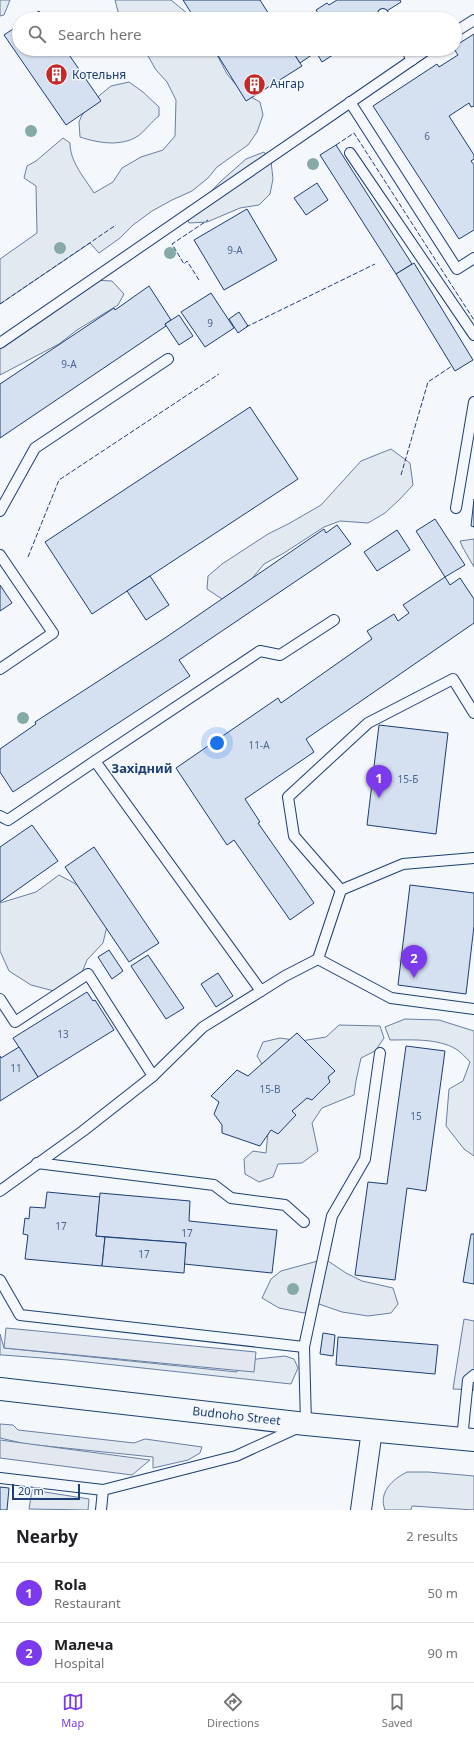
<!DOCTYPE html>
<html lang="en">
<head>
<meta charset="utf-8">
<style>
  body { margin:0; font-family:"Noto Sans",sans-serif; background:#f2f2f2; color:#202124 }
  .scale { position:absolute; left:12px; bottom:10px; width:68px; box-sizing:border-box; padding-left:4px; border:2px solid #1d3f73; border-top:0; font-size:11px; line-height:14px; white-space:nowrap; color:#1d3f73; -webkit-text-stroke:3px #f4f7fb; paint-order:stroke }
  .you { position:absolute; left:217px; top:743px; width:14px; height:14px; margin:-10px; border:3px solid #fff; border-radius:50%; background:#1a73e8; box-shadow:0 0 0 6px #1a73e833 }
  .badge { display:grid; place-items:center; width:26px; height:26px; border-radius:50%; background:#7c3aed; color:#fff; font-size:13px; font-weight:700 }
  .pin { position:absolute; translate:-50% -33px; filter:drop-shadow(0 1px 2px #0008) }
  .pin::after { content:''; position:absolute; top:21px; width:14px; height:12px; background:inherit; clip-path:polygon(0 0,100% 0,50% 100%) }
  .list { margin:0; padding:0; list-style:none }
  h2 { display:flex; justify-content:space-between; align-items:center; height:52px; margin:0; padding:0 16px; font-size:17px }
  h2 small { font-size:13px; font-weight:400; color:#757577 }
  .list li { display:grid; grid-template-columns:26px 1fr auto; gap:12px; align-items:center; box-sizing:border-box; height:60px; padding:0 16px; border-top:1px solid #e0e0e0 }
  .list b { display:block; font-size:15px; white-space:nowrap }
  .list p { margin:0; font-size:13px; white-space:nowrap; color:#757577 }
  .list em { font-size:13px; font-style:normal; color:#757577 }
  .icon { flex:none; width:22px; height:22px; fill:none; stroke:currentColor; stroke-width:2; stroke-linecap:round; stroke-linejoin:round }
  .map { position:relative; flex:none; width:474px; height:1510px; overflow:hidden }
  .search { position:absolute; background:#fff; box-shadow:0 1px 3px #0004; left:12px; right:12px; top:12px; height:44px; display:flex; align-items:center; gap:10px; box-sizing:border-box; padding:0 14px; border-radius:22px; color:#757577; font-size:15px }
  .sheet { height:172px; background:#fff }
  nav { display:flex; justify-content:space-around; align-items:center; box-sizing:border-box; height:56px; border-top:1px solid #e0e0e0; background:#fff; font-size:11px; color:#757577 }
  nav a { display:grid; justify-items:center; gap:2px }
  nav .on { color:#7c3aed }
  .map>svg:first-child { display:block }
  .green { fill:#e3e9f0; stroke:#687fa3 }
  .parking { fill:#e3e8f0; stroke:#687fa3 }
  .building { fill:#d5e0f0; stroke:#1d3f73 }
  .lines { fill:none; stroke-linecap:round; stroke-linejoin:round }
  .lane-casing { stroke:#1d3f73; stroke-width:12 }
  .street-casing { stroke:#1d3f73; stroke-width:22 }
  .highway-casing { stroke:#1d3f73; stroke-width:24 }
  .lane { stroke:#f4f7fb; stroke-width:10 }
  .street { stroke:#f4f7fb; stroke-width:20 }
  .highway { stroke:#f4f7fb; stroke-width:22 }
  .fence { stroke:#1d3f73; stroke-width:1; stroke-dasharray:5 2; stroke-linecap:butt }
  .tree { fill:#86aba6 }
  .labels { text-anchor:middle; stroke-width:3; stroke-linejoin:round; paint-order:stroke }
  .number-label { font-size:10px; fill:#4b6792 }
  .poi-label { font-size:12px; fill:#1d3f73; stroke:#f4f7fb; text-anchor:start }
  .street-label { font-size:12px; fill:#1d3f73; stroke:#f4f7fb }
  .neighbourhood-label { font-size:13px; font-weight:bold; fill:#1d3f73; stroke:#f4f7fb }
</style>
</head>
<body>
<div class="map">
<svg width="474" height="1510" viewBox="0 0 474 1510">
  <rect width="100%" height="100%" fill="#f4f7fb"/>
  <g class="green">
    <polygon points="0,0 10,0 4,15 0,16"/>
    <polygon points="115,0 171,0 194,19 120,19"/>
    <path d="M144,49h70l13,25 15,18 18,10 3,13 -6,17 -9,13 -31,22 -9,11 -16,13 -20,9 -20,11 -19,14 -13,13 -21,15 -9,-10 -90,61v-45l37,-26 -1,-47 -12,-8 3,-12 9,-5 27,-23 7,5c0,19 14,34 24,50l19,-11 9,-14 19,-11 22,-7 12,-14 1,-36 -9,-18 -11,-12z"/>
    <path d="M129,82l14,10 16,15v9c-7,5 -15,16 -21,20 -17,11 -40,7 -58,1l-1,-15 3,-7 18,-20 11,-9z"/>
    <polygon points="264,152 271,161 273,179 270,194 259,205 240,208 207,222 189,223 187,217 220,182 246,159"/>
    <polygon points="92,280 112,281 124,294 118,305 77,330 59,344 0,375 0,346"/>
    <polygon points="391,449 410,463 413,485 400,499 385,513 368,523 340,521 324,527 284,553 264,564 251,580 222,599 207,589 208,576 222,564 268,534 290,523 321,505 361,461"/>
    <polygon points="474,539 474,567 463,548 460,541"/>
    <polygon points="59,875 74,883 98,902 108,922 103,943 87,960 77,985 54,991 31,985 9,971 0,951 0,903 36,892"/>
    <path d="M405,1019l34,1 35,11v125l-10,-7 -18,-23 3,-37 14,-8 7,-19c-4,-4 -9,-10 -14,-13 -19,-11 -45,-9 -66,-9l-5,-13z"/>
    <polygon points="339,1025 380,1026 384,1038 375,1051 361,1058 356,1081 354,1095 322,1108 312,1123 318,1151 302,1163 278,1164 273,1177 259,1182 245,1174 244,1159 253,1151 266,1153 269,1121 270,1077 257,1056 263,1042 280,1038 301,1041 326,1037"/>
    <polygon points="325,1259 346,1273 362,1281 393,1288 398,1304 391,1313 368,1316 342,1312 319,1304 304,1313 279,1308 262,1298 271,1279 281,1271"/>
    <polygon points="0,1334 4,1348 237,1372 238,1361 285,1356 294,1359 298,1368 291,1384 68,1360 3,1355 0,1355"/>
    <polygon points="0,1424 13,1425 18,1430 134,1443 145,1439 202,1447 200,1453 188,1460 153,1468 153,1457 26,1444 0,1438"/>
    <path d="M407,1472h21l46,4v34l-62,-4 -1,4h-26c-7,-18 8,-31 22,-38z"/>
  </g>
  <g class="parking">
    <polygon points="464,1319 474,1321 474,1390 453,1389"/>
    <polygon points="6,1328 256,1352 254,1372 4,1348"/>
    <polygon points="0,1440 150,1460 132,1475 0,1458"/>
    <polygon points="32,1490 89,1499 88,1510 29,1509"/>
  </g>
  <g class="building">
    <polygon points="183,0 260,0 272,19 195,19"/>
    <polygon points="337,0 400,0 401,2 374,19 308,19 318,13 316,10 327,3 329,5"/>
    <polygon points="39,11 44,19 27,19"/>
    <polygon points="19,25 19,49 65,49 101,101 66,125 4,35"/>
    <polygon points="474,34 474,106 471,107 469,103 449,116 474,155 474,159 471,161 474,165 474,230 459,239 373,106 437,64 439,67 458,55 454,49 455,46"/>
    <polygon points="214,49 291,49 302,66 246,101"/>
    <polygon points="291,49 342,49 322,62 316,52 300,63"/>
    <polygon points="336,145 412,264 396,274 320,155"/>
    <polygon points="317,183 328,200 306,215 294,198"/>
    <polygon points="247,209 277,260 224,290 194,240"/>
    <polygon points="414,263 473,360 455,371 396,274"/>
    <polygon points="149,286 171,320 165,324 166,326 0,438 0,384 114,308 115,310"/>
    <polygon points="211,293 234,328 205,347 181,312"/>
    <polygon points="239,312 248,326 238,333 229,319"/>
    <polygon points="179,315 193,336 179,345 165,324"/>
    <polygon points="250,407 298,479 92,614 45,542"/>
    <polygon points="474,499 474,527 471,526"/>
    <polygon points="435,519 465,565 445,577 416,531"/>
    <polygon points="337,525 351,544 179,660 190,676 13,792 0,772 0,749 36,724 35,722 165,638 324,529 326,533"/>
    <polygon points="397,530 410,550 377,571 364,552"/>
    <polygon points="150,576 169,605 146,620 127,591"/>
    <polygon points="445,577 450,585 460,578 474,599 474,623 306,739 314,752 245,799 260,822 258,823 314,903 290,920 234,840 227,845 176,768 278,698 281,703 372,639 367,631 394,614 398,621 409,613 403,605"/>
    <polygon points="0,585 12,603 0,611"/>
    <polygon points="379,725 448,733 436,834 367,825"/>
    <polygon points="32,825 58,861 0,902 0,847"/>
    <polygon points="94,847 159,943 129,962 65,867"/>
    <polygon points="410,885 474,893 474,926 466,994 398,985"/>
    <polygon points="109,950 123,971 112,979 98,957"/>
    <polygon points="148,955 184,1008 166,1019 131,966"/>
    <polygon points="218,973 233,996 216,1007 201,984"/>
    <polygon points="87,992 93,1001 95,1000 114,1030 38,1077 13,1038"/>
    <polygon points="297,1033 335,1071 328,1077 330,1082 312,1100 307,1098 292,1111 296,1115 278,1134 271,1130 260,1146 222,1133 222,1125 214,1114 219,1102 211,1096 237,1070 248,1076"/>
    <polygon points="406,1046 445,1051 426,1191 407,1188 395,1280 355,1275 368,1182 387,1184"/>
    <polygon points="19,1047 38,1077 0,1101 0,1056 1,1058"/>
    <polygon points="47,1192 100,1197 96,1236 105,1237 102,1266 25,1259 28,1235 23,1234 25,1218 29,1219 30,1207 45,1208"/>
    <polygon points="100,1193 190,1201 189,1221 277,1230 272,1273 184,1264 186,1243 96,1236"/>
    <polygon points="471,1234 474,1234 474,1284 463,1282"/>
    <polygon points="105,1237 186,1243 184,1273 102,1266"/>
    <polygon points="323,1333 335,1335 333,1356 320,1354"/>
    <polygon points="338,1337 438,1345 435,1374 336,1365"/>
    <polygon points="0,1487 9,1488 7,1510 0,1510"/>
  </g>
  <g class="lines">
    <defs>
      <g id="lane">
        <polyline points="383,14 386,19"/>
        <polyline points="455,32 474,20"/>
        <polyline points="406,49 412,60"/>
        <polyline points="350,102 457,269 474,258"/>
        <polyline points="350,153 474,335"/>
        <polyline points="0,343 428,49"/>
        <polyline points="456,508 474,402"/>
        <polyline points="0,511 35,448 168,359"/>
        <polyline points="0,555 53,633 0,669"/>
        <polyline points="0,816 8,820 95,761"/>
        <polyline points="341,890 294,836 288,797 368,723 453,679 474,713"/>
        <polyline points="318,959 391,998 474,1009"/>
        <polyline points="261,991 285,976 318,959 341,890 403,864 474,858"/>
        <polyline points="0,999 15,1022 88,974 153,1076"/>
        <polyline points="37,1163 214,1185 231,1198 285,1205 304,1222"/>
        <polyline points="0,1191 83,1131 153,1076 203,1027 261,991 95,761 260,651 280,655 334,620"/>
        <polyline points="0,1280 20,1315 304,1347"/>
        <polyline points="462,1439 468,1380 474,1375"/>
        <polyline points="0,1478 103,1490 236,1456 306,1424 304,1347 332,1216 365,1159 380,1053"/>
        <polyline points="101,1510 103,1490"/>
      </g>
      <polyline id="street" points="361,1510 372,1430"/>
      <g id="highway">
        <path id="s1" d="M0,1389l306,35 168,16"/>
      </g>
    </defs>
    <use href="#lane" class="lane-casing"/>
    <use href="#street" class="street-casing"/>
    <use href="#highway" class="highway-casing"/>
    <use href="#lane" class="lane"/>
    <use href="#street" class="street"/>
    <use href="#highway" class="highway"/>
    <g class="fence">
      <polyline points="336,145 354,133 474,320"/>
      <polyline points="199,280 187,261 184,264 172,244 208,220"/>
      <polyline points="0,304 116,225"/>
      <polyline points="246,327 375,264"/>
      <polyline points="401,475 428,382 452,366"/>
      <polyline points="28,557 59,480 219,374"/>
    </g>
  </g>
  <g class="tree">
    <circle cx="31" cy="131" r="6"/>
    <circle cx="313" cy="164" r="6"/>
    <circle cx="60" cy="248" r="6"/>
    <circle cx="170" cy="253" r="6"/>
    <circle cx="23" cy="718" r="6"/>
    <circle cx="293" cy="1289" r="6"/>
  </g>
  <defs>
    <symbol id="building-disc" viewBox="-11 -11 22 22"><circle r="9.5" fill="#c62828" stroke="#f4f7fb"/><path d="M-4-6H4V6H1V3H-1V6H-4ZM-2.5-4.3h1.7v1.8h-1.7ZM.8-4.3h1.7v1.8H.8ZM-2.5-1h1.7V.8h-1.7ZM.8-1h1.7V.8H.8Z" fill="#fff"/></symbol>
  </defs>
  <g fill-rule="evenodd">
    <use href="#building-disc" x="44" y="62" width="25" height="25"/>
    <use href="#building-disc" x="242" y="72" width="25" height="25"/>
  </g>
  <g class="labels">
    <g class="number-label">
      <text x="427" y="140">6</text>
      <text x="235" y="254">9-А</text>
      <text x="210" y="327">9</text>
      <text x="69" y="368">9-А</text>
      <text x="259" y="749">11-А</text>
      <text x="408" y="783">15-Б</text>
      <text x="63" y="1038">13</text>
      <text x="16" y="1072">11</text>
      <text x="270" y="1093">15-В</text>
      <text x="416" y="1120">15</text>
      <text x="61" y="1230">17</text>
      <text x="187" y="1237">17</text>
      <text x="144" y="1258">17</text>
    </g>
    <g class="poi-label">
      <text x="72" y="79">Котельня</text>
      <text x="270" y="88">Ангар</text>
    </g>
    <g class="street-label">
      <text dy="4" stroke="none"><textPath href="#s1" startOffset="238">Budnoho Street</textPath></text>
    </g>
    <g class="neighbourhood-label">
      <text x="142" y="773">Західний</text>
    </g>
  </g>
</svg>
<div class="scale">20 m</div>
<div class="you"></div>
<div class="pin badge" style="left:379px;top:798px">1</div>
<div class="pin badge" style="left:414px;top:978px">2</div>
<div class="search"><svg class="icon" aria-label="search" viewBox="0 0 24 24"><circle cx="10" cy="10" r="6"/><path d="M15 15l6 6"/></svg>Search here</div>
</div>
<section class="sheet">
<h2>Nearby<small>2 results</small></h2>
<ul class="list">
<li><span class="badge">1</span><div><b>Rola</b><p>Restaurant</p></div><em>50 m</em></li>
<li><span class="badge">2</span><div><b>Малеча</b><p>Hospital</p></div><em>90 m</em></li>
</ul>
</section>
<nav>
<a class="on"><svg class="icon" aria-label="map" viewBox="0 0 24 24"><path d="M3 6l6-2 6 2 6-2v14l-6 2-6-2-6 2zM9 4v14M15 6v14"/></svg>Map</a>
<a><svg class="icon" aria-label="directions" viewBox="0 0 24 24"><path d="M12 3l9 9-9 9-9-9zM9 14v-3h6M13 9l2 2-2 2"/></svg>Directions</a>
<a><svg class="icon" aria-label="saved" viewBox="0 0 24 24"><path d="M7 4h10v16l-5-4-5 4z"/></svg>Saved</a>
</nav>
</body>
</html>
